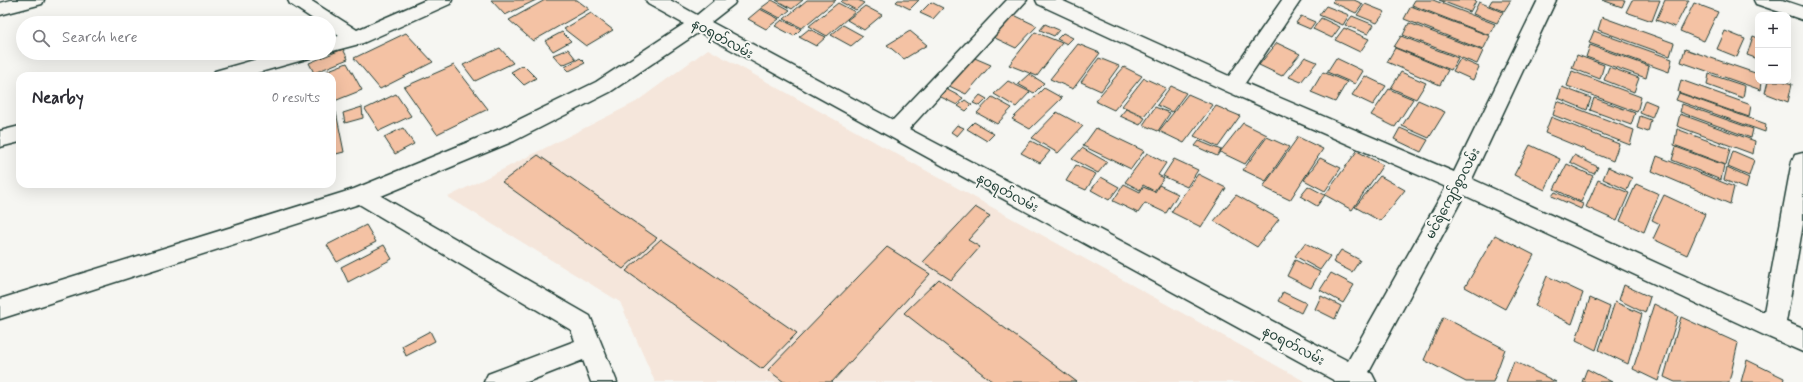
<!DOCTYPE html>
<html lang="en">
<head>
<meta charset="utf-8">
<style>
  body { margin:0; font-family:Mynerve,"Noto Sans Myanmar",sans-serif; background:#f2f2f3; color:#2b2b33 }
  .controls { position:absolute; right:12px; top:12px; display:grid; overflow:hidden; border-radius:8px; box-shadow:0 4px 16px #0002 }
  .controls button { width:36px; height:36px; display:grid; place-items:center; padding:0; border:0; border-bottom:1px solid #e1e1e2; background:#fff; color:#2b2b33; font:20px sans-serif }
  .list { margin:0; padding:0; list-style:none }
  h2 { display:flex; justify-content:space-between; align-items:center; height:52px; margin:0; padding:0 16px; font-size:17px }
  h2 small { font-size:13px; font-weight:400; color:#7c7c81 }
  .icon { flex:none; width:22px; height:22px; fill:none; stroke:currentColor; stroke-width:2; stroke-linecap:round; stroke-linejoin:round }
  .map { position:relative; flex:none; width:1803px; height:382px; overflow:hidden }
  .search { position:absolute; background:#fff; box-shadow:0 4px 16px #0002; left:16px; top:16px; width:320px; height:44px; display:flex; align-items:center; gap:10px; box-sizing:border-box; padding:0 14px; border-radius:22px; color:#7c7c81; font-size:15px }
  .panel { position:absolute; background:#fff; box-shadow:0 4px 16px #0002; left:16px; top:72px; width:320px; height:116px; border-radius:12px }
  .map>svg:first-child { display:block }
  .built { fill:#f5e6db }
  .building { fill:#f4c2a4; stroke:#1f3d34 }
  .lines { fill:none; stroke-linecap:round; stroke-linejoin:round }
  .minor-casing { stroke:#1f3d34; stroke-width:3 }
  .minor { fill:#f6f6f2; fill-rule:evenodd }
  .labels { text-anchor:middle; stroke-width:4; stroke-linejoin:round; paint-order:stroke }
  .street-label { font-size:13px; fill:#1f3d34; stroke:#f6f6f2 }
</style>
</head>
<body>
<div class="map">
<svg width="1803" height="382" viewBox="0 0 1803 382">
  <rect width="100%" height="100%" fill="#f6f6f2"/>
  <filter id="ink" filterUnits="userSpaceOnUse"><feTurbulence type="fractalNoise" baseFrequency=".025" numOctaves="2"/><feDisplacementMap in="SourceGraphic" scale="8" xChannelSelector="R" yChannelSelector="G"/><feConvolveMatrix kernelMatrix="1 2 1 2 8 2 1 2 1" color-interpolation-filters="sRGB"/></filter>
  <g filter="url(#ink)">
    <polygon class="built" points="708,49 1306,382 655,382 620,302 448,197 636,102"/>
    <g class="building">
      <polygon points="491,0 536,0 505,15"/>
      <polygon points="545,0 577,0 589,9 533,41 509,20"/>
      <polygon points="772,0 790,10 780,18 761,8"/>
      <polygon points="776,0 803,0 792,9"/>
      <polygon points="807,0 836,0 802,28 784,19"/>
      <polygon points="843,0 858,0 864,3 856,10 841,2"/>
      <polygon points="898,0 919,0 910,9 896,2"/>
      <polygon points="1334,0 1354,0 1363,4 1356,13 1332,2"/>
      <polygon points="1415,0 1433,0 1495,24 1489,35 1412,5"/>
      <polygon points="1439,0 1473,0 1476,1 1470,12"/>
      <polygon points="1492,0 1511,0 1504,11 1489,5"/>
      <polygon points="1602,0 1625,0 1622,7"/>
      <polygon points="1632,0 1660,0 1652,21 1626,12"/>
      <polygon points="1665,0 1689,0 1675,27 1656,20"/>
      <polygon points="931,2 943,8 933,19 920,13"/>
      <polygon points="1479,2 1503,12 1497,23 1473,14"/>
      <polygon points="838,3 855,12 827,36 809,26"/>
      <polygon points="1694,3 1718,12 1704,41 1680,31"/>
      <polygon points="1365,4 1385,12 1377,23 1357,15"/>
      <polygon points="865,6 882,15 864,30 847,20"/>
      <polygon points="1326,6 1349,15 1343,25 1319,15"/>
      <polygon points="1411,6 1490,36 1483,50 1404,19"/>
      <polygon points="760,9 779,19 766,29 748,19"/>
      <polygon points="591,13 613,30 586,46 564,29"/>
      <polygon points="1014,15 1037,26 1016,48 993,37"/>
      <polygon points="1301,16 1315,22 1310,29 1296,23"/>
      <polygon points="1352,16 1374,25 1368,34 1345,25"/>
      <polygon points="1602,17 1674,43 1670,56 1598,30"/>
      <polygon points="1321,18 1340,27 1332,38 1313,29"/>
      <polygon points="782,20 801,29 794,36 775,26"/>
      <polygon points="1409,23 1483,51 1477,64 1403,35"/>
      <polygon points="1045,24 1059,30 1054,36 1040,30"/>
      <polygon points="843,25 863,36 851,46 831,35"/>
      <polygon points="1344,28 1369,39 1360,52 1335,40"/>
      <polygon points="809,29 826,37 816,46 799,37"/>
      <polygon points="910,31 927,45 904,59 887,45"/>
      <polygon points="1594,31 1672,59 1669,72 1589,43"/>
      <polygon points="1725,31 1745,39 1737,57 1717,49"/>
      <polygon points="562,32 571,41 553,51 545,41"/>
      <polygon points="1035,32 1062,43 1037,76 1009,65"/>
      <polygon points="406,33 433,62 380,89 354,58"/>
      <polygon points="1063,33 1073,38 1067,44 1057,39"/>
      <polygon points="1401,36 1458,58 1451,70 1394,47"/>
      <polygon points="1753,36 1758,38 1758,59 1747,55"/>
      <polygon points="1277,43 1300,54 1282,76 1259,65"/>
      <polygon points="1078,44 1100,53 1073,89 1050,79"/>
      <polygon points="1590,45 1649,66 1646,78 1586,57"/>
      <polygon points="500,48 513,63 475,81 463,65"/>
      <polygon points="1395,48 1448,70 1440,85 1387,62"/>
      <polygon points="343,49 348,59 314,73 309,63"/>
      <polygon points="568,49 576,59 562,65 553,55"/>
      <polygon points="1685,49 1758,74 1758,81 1762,81 1761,90 1681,62"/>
      <polygon points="1577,55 1604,65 1600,79 1572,68"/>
      <polygon points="970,56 991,65 966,94 945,84"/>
      <polygon points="1305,57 1317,62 1301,82 1289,77"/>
      <polygon points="580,58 585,63 569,71 565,67"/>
      <polygon points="1099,58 1119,66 1101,91 1081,82"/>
      <polygon points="1336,58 1363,71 1355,84 1327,72"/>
      <polygon points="1460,59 1479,67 1473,80 1453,71"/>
      <polygon points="347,63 362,90 332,102 332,76 313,76"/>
      <polygon points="454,65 488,109 437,134 404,87"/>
      <polygon points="523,65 536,78 524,85 511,72"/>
      <polygon points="1124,67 1142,76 1114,110 1095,101"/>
      <polygon points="1609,67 1639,78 1634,92 1604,80"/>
      <polygon points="1572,71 1641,97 1637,112 1567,86"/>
      <polygon points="1323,72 1347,82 1335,102 1311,92"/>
      <polygon points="1401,72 1426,83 1416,99 1391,88"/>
      <polygon points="1029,74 1044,83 1034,93 1018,84"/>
      <polygon points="1709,74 1745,86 1743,98 1707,85"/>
      <polygon points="1365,76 1386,86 1373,105 1352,95"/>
      <polygon points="1144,78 1166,88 1144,116 1122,106"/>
      <polygon points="1681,80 1751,105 1749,117 1678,92"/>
      <polygon points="1008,81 1030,92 1016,107 994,94"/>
      <polygon points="1768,81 1782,81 1792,84 1788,102 1765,93"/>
      <polygon points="1171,86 1186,93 1172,112 1157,105"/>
      <polygon points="942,87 963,98 957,105 935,94"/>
      <polygon points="1562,87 1591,98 1587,110 1558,98"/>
      <polygon points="1044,88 1062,98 1030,129 1012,119"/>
      <polygon points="1389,89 1413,99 1395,127 1371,115"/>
      <polygon points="1679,93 1766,124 1765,132 1676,100"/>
      <polygon points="396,94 411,116 379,131 365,109"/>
      <polygon points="1188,94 1213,105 1184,143 1159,131"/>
      <polygon points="980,95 987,99 980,106 973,103"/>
      <polygon points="992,97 1012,108 997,124 977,113"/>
      <polygon points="1594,98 1635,113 1631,125 1590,110"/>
      <polygon points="965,100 972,105 966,111 958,106"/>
      <polygon points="1418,100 1445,112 1429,138 1402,126"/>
      <polygon points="1645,100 1657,105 1652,118 1640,113"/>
      <polygon points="1557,101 1634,130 1630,145 1553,115"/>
      <polygon points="1682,104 1753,129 1751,138 1680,112"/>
      <polygon points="1216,106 1240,116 1218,147 1194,136"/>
      <polygon points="362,107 363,118 345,123 343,113"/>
      <polygon points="1155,107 1170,113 1158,131 1143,125"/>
      <polygon points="1126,109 1145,118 1140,125 1120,116"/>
      <polygon points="336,112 344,152 332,155 332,113"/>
      <polygon points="1057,112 1083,126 1058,153 1032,138"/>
      <polygon points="1680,114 1755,141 1753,154 1677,126"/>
      <polygon points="1640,116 1651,120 1648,132 1637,128"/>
      <polygon points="1551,117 1619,144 1613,161 1545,133"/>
      <polygon points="974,122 994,134 987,141 967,129"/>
      <polygon points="1243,123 1267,135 1245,164 1220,152"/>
      <polygon points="957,125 964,128 957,136 951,132"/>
      <polygon points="403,128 414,144 395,154 384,137"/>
      <polygon points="1096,128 1144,151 1131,169 1083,146"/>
      <polygon points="1400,128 1428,140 1421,152 1394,139"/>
      <polygon points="1677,129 1730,149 1726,165 1674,145"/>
      <polygon points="1267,137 1289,147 1266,181 1243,170"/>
      <polygon points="1298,137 1323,149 1290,200 1263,187"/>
      <polygon points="1031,141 1050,151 1040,163 1021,153"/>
      <polygon points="1199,141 1221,150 1217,156 1195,146"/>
      <polygon points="1530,145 1560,159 1545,190 1514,175"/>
      <polygon points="1676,147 1724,165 1721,180 1672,160"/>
      <polygon points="1082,148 1107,162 1098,173 1072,159"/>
      <polygon points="1357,151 1383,165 1352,210 1325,195"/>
      <polygon points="1733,151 1754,160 1749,176 1728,167"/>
      <polygon points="1147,153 1166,163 1158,175 1164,178 1154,191 1143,185 1140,190 1125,182"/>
      <polygon points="538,155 657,238 623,269 502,182"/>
      <polygon points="1574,155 1598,167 1594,174 1570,162"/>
      <polygon points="1657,156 1734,187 1730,204 1652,171"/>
      <polygon points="1320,158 1341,168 1325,191 1304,180"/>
      <polygon points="1174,159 1198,170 1187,187 1163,176"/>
      <polygon points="1567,164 1593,176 1581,202 1554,189"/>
      <polygon points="1076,165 1096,174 1086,190 1066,181"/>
      <polygon points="1608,167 1632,178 1627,190 1603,179"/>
      <polygon points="1727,168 1749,178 1746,189 1724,180"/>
      <polygon points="1198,174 1226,188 1201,227 1171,212"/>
      <polygon points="1380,176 1405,190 1380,221 1355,207"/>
      <polygon points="1101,177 1119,187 1109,200 1091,190"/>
      <polygon points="1598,180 1629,193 1617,221 1586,207"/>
      <polygon points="1124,184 1140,192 1143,187 1155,192 1159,185 1178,194 1166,213 1145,203 1138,213 1113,201"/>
      <polygon points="1636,184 1659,194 1644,232 1620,221"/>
      <polygon points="1308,186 1325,195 1317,206 1300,196"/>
      <polygon points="1555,192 1583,204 1581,209 1552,196"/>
      <polygon points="1236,195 1279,219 1257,247 1214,221"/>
      <polygon points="1664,195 1705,214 1687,255 1653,239 1660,224 1652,220"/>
      <polygon points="975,207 990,216 968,240 980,247 951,280 923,262"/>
      <polygon points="366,225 376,242 337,262 327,245"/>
      <polygon points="1495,235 1534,255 1505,309 1465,287"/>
      <polygon points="661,239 797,333 762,369 626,271"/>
      <polygon points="1305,243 1330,256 1320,270 1295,256"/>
      <polygon points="384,245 392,259 348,282 341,267"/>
      <polygon points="887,247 930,274 832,382 784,382 768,370"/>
      <polygon points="1341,250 1360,260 1352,272 1333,262"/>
      <polygon points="1295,260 1320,272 1311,288 1287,276"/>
      <polygon points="1331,273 1354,285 1343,303 1320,290"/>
      <polygon points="1547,276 1583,293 1572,324 1535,306"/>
      <polygon points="939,279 1077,382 993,382 904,313"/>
      <polygon points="1624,285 1650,297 1645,313 1619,300"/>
      <polygon points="1283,292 1306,303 1301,313 1278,301"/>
      <polygon points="1321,296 1341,306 1335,319 1315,309"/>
      <polygon points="1590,298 1610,307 1596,350 1576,340"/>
      <polygon points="1615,302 1642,314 1628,364 1599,350"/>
      <polygon points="1654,304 1678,316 1658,381 1633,369"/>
      <polygon points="1443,317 1505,349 1493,382 1466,382 1424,360"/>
      <polygon points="1681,317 1738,343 1729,382 1675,382 1664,377"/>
      <polygon points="430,331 435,341 406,356 402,346"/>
      <polygon points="1747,360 1784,378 1783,382 1741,382"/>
      <polygon points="1514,361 1556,382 1506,382"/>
      <polygon points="1587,369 1612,382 1582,382"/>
    </g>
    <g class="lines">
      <defs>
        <g id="minor">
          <polygon points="11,0 44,0 42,4 0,15 0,3"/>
          <polygon points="288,0 310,0 357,30 426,0 452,0 450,4 363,43 329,52 329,38 339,36 329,29 329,23 319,23 290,4"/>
          <polygon points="646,0 670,0 697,15 715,0 736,0 734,4 711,22 893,120 1007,0 1027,0 909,129 1348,361 1446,187 1226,91 1038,4 1036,0 1061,0 1229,76 1282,0 1301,0 1245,83 1454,172 1538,0 1556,0 1472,179 1764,312 1792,161 1795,155 1803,153 1803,224 1786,322 1803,329 1803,352 1764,335 1464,195 1369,372 1372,374 1376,382 1337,382 699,32 610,92 514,141 381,196 590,316 617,382 591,382 583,360 527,382 484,382 488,374 575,341 571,330 359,204 0,319 0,299 354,189 500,129 596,82 684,24 648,4"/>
          <polygon points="1754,0 1782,0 1803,7 1803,20 1756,4"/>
          <polygon points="279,53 313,53 310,58 246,76 212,76 215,71"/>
          <polygon points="20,126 20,142 0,147 0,131"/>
        </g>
      </defs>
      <use href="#minor" class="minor-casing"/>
      <use href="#minor" class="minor"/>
    </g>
  </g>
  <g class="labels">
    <g class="street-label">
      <text transform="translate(723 38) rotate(29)" y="5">နဝရတ်လမ်း</text>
      <text transform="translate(1008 192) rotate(28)" y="5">နဝရတ်လမ်း</text>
      <text transform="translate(1452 193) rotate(-62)" y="5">မင်ရဲကျော်စွာလမ်း</text>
      <text transform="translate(1294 345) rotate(28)" y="5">နဝရတ်လမ်း</text>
    </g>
  </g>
</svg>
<div class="controls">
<button>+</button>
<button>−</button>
</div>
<div class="search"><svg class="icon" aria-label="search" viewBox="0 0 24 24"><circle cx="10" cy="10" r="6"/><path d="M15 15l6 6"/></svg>Search here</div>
<section class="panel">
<h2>Nearby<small>0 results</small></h2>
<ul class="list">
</ul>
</section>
</div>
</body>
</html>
